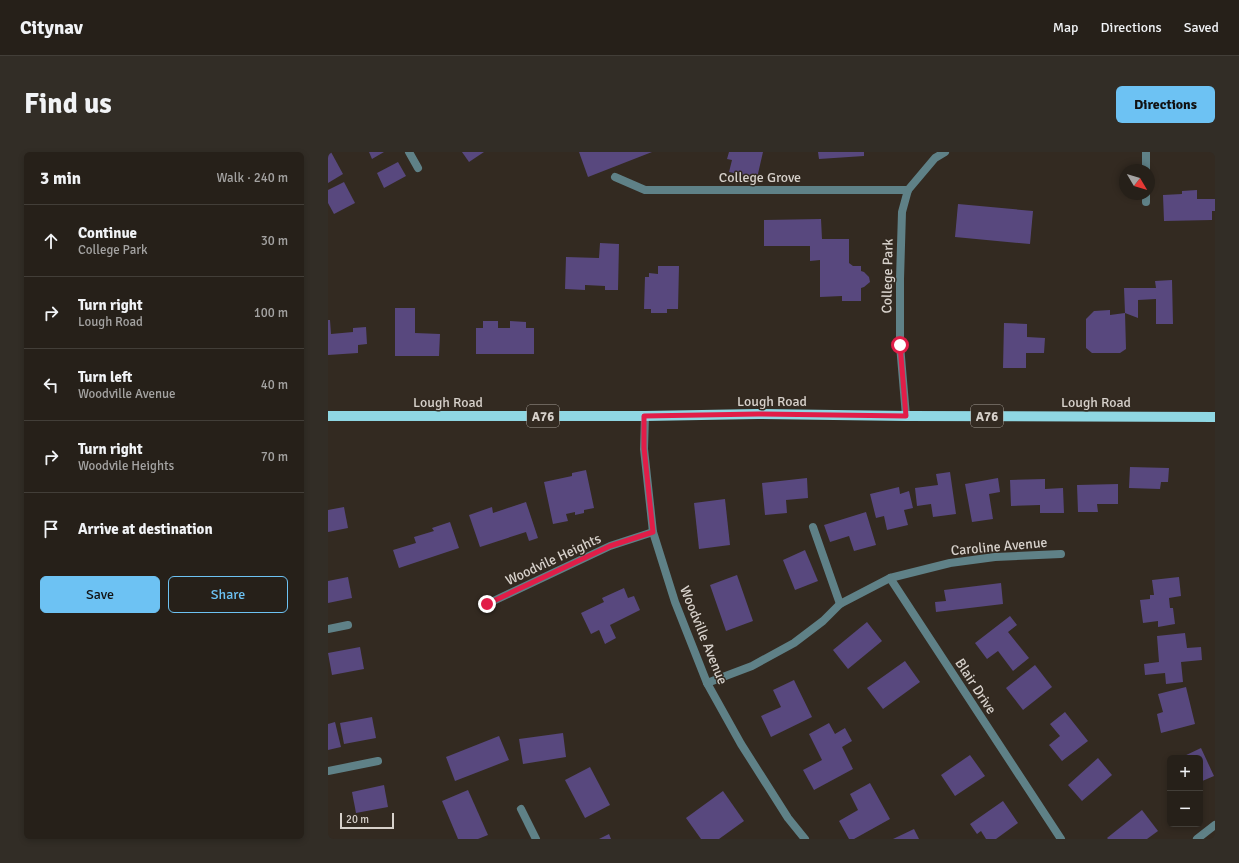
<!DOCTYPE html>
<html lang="en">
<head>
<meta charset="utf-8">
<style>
  body { margin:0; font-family:Signika,sans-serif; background:#322d26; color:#f1f3f6 }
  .controls { position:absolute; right:12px; bottom:12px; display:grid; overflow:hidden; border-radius:6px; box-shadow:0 2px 6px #0003 }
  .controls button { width:36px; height:36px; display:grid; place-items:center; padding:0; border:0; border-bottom:1px solid #423e38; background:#262019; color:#f1f3f6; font:20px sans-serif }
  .compass { position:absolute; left:791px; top:12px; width:36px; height:36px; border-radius:50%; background:#262019; box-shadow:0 2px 6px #0003; rotate:128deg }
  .scale { position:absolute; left:12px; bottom:10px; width:54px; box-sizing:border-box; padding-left:4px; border:2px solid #d7d1cb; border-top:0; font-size:11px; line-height:14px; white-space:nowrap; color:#d7d1cb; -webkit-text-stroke:3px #332a21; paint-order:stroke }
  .stop { position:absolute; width:12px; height:12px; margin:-9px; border:3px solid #e11d48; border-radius:50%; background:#fff }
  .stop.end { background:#e11d48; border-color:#fff; box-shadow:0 1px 4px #0008 }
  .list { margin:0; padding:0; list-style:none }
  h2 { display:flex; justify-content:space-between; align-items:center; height:52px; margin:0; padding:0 16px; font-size:17px }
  h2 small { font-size:13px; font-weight:400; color:#a4a3a2 }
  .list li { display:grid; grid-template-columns:26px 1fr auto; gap:12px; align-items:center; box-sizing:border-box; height:72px; padding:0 16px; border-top:1px solid #423e38 }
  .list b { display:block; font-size:15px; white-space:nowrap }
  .list p { margin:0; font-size:13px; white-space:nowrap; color:#a4a3a2 }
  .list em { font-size:13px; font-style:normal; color:#a4a3a2 }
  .actions { display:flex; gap:8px; padding:12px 16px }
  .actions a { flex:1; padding:9px 0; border:1px solid #6dc2f3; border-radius:6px; text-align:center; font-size:14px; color:#6dc2f3 }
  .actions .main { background:#6dc2f3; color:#111 }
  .icon { flex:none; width:22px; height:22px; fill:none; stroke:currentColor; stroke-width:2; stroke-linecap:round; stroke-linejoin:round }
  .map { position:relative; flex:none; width:887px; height:687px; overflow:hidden; border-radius:6px }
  header { display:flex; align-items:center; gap:24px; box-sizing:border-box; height:56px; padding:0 20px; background:#262019; border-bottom:1px solid #423e38 }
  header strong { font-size:19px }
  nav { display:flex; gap:22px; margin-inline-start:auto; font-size:14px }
  .intro { display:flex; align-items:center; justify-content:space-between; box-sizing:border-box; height:96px; padding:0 24px }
  h1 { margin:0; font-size:28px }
  .button { padding:10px 18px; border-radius:6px; background:#6dc2f3; color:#111; font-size:14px; font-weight:700 }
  main { display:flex; gap:24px; padding:0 24px }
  aside { flex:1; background:#262019; border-radius:6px; box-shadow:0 2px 6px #0003 }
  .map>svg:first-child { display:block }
  .building { fill:#58487e }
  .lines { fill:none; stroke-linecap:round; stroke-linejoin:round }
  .service { stroke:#5f8187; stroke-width:8 }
  .minor { stroke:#5f8187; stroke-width:8 }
  .primary { stroke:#8fd7e3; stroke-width:10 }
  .route { stroke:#e11d48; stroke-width:5 }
  .labels { text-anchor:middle; stroke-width:3; stroke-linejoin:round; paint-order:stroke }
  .shield { fill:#332a21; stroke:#a69f98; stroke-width:1 }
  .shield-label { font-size:13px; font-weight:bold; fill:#d7d1cb }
  .street-label { font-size:14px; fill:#d7d1cb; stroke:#332a21 }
</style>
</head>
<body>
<header>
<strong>Citynav</strong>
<nav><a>Map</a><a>Directions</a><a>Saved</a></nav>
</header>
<div class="intro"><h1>Find us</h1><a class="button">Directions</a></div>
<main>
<aside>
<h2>3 min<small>Walk · 240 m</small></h2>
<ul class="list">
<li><svg class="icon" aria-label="ahead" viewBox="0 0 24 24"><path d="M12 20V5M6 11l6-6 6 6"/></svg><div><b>Continue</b><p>College Park</p></div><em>30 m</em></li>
<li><svg class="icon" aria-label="right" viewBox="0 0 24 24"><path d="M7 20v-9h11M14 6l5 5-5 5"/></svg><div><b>Turn right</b><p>Lough Road</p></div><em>100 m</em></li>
<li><svg class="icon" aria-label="left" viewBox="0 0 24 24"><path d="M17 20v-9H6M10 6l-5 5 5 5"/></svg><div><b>Turn left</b><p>Woodville Avenue</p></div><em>40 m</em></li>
<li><svg class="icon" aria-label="right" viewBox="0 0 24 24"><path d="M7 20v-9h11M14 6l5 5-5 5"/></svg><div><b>Turn right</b><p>Woodvile Heights</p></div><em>70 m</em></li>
<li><svg class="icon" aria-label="arrive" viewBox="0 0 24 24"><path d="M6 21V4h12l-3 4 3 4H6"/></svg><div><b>Arrive at destination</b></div></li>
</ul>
<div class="actions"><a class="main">Save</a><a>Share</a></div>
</aside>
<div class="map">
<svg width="887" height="687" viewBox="0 0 887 687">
  <rect width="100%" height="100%" fill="#332a21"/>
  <g class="building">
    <polygon points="0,0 3,0 15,22 0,31"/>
    <polygon points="41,0 56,0 44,7"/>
    <polygon points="134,0 156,0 141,10"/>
    <polygon points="251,0 324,0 260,25"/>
    <polygon points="401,0 435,0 429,26 401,20 404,8 399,7"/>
    <polygon points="490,0 536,0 536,4 491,7"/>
    <polygon points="70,10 78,24 56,36 49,21"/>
    <polygon points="16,30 27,51 6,62 0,51 0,38"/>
    <polygon points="869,38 869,47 887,47 887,59 884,59 884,68 836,69 835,43 854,42 854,39"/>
    <polygon points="630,52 705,59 702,92 627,85"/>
    <polygon points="493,67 494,87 521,87 521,111 525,114 533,114 533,119 536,120 541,125 542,130 536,135 533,136 533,149 514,149 514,144 492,145 492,108 482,109 482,94 436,94 436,68"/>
    <polygon points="272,91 291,92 290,138 277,138 277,134 257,133 257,138 237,137 238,105 271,106"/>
    <polygon points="330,114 351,114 350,157 339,157 339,161 323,161 323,157 316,157 317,125 321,125 321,121 330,122"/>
    <polygon points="844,128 845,172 828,172 828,147 810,148 810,166 797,161 798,197 792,201 764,201 758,196 758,167 766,159 782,158 782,163 797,161 796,136 828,136 827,129"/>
    <polygon points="67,156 87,156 87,181 112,182 111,204 67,204"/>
    <polygon points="0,168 2,168 3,182 25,180 25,176 38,175 39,192 30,193 30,201 0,203"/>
    <polygon points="155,169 170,169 170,176 182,176 182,169 198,170 198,176 206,176 206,202 148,202 148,176 155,176"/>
    <polygon points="676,171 699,172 699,185 717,186 716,201 698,201 698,216 675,216"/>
    <polygon points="802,315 841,316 840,330 833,330 832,337 801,336"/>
    <polygon points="258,318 266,356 256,358 256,361 247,363 247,360 238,362 240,369 225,372 216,330 244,324 244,321"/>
    <polygon points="622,320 628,362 605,365 603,352 589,354 587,336 610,333 608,322"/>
    <polygon points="479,326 480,346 458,348 459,361 437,363 434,331"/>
    <polygon points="670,326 672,340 661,342 665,367 644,370 637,332"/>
    <polygon points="717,327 717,337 735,336 736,361 712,361 712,353 683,354 682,328"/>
    <polygon points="790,332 790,352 769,352 770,360 750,360 749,333"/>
    <polygon points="571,335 572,342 581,339 585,356 576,358 580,373 559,378 556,364 548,366 542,342"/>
    <polygon points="397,347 402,393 371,397 366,351"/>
    <polygon points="198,350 210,386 201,389 198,380 152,395 141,363 164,355 165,361"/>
    <polygon points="16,355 20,376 0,380 0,358"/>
    <polygon points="538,360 548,393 526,399 521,384 502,390 496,373"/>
    <polygon points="122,370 131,396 71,416 65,398 88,391 86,385 106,379 104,376"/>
    <polygon points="477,398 490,429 467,438 455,408"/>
    <polygon points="409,423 425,469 398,479 382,433"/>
    <polygon points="20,425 24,446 0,451 0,429"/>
    <polygon points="851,425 853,444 841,446 842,456 845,456 847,472 830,475 830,469 815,471 812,448 822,447 822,443 826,443 824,428"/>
    <polygon points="673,431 675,452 608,460 607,450 618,449 616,438"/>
    <polygon points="296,436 300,446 306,444 312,458 282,473 288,486 277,492 271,478 263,482 253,461 276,450 274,446"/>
    <polygon points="682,464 689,473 680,480 701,506 685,519 670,499 659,507 647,491"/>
    <polygon points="539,470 554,489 520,517 505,498"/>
    <polygon points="857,481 859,496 873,495 874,508 853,510 855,530 838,532 837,521 817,523 816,512 831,510 829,484"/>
    <polygon points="32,495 36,517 4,523 0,501"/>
    <polygon points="577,509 592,530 555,557 539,536"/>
    <polygon points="707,513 724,535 695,558 678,536"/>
    <polygon points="466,528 484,565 443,585 433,564 453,555 445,538"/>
    <polygon points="858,535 867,572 833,581 829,562 835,560 830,542"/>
    <polygon points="737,560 760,589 734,609 721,593 732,584 722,572"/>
    <polygon points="44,565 48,586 16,592 12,571"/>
    <polygon points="7,570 13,595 0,598 0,572"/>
    <polygon points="501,571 507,582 517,576 524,589 514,595 525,617 486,638 475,618 494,608 481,582"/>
    <polygon points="235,581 238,605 195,612 191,587"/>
    <polygon points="171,584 181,608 127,629 118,605"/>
    <polygon points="873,596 886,624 872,630 872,606 852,606"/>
    <polygon points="642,603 657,624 627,644 613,623"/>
    <polygon points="770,606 784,623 754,649 740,633"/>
    <polygon points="262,615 282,653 257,666 237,628"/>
    <polygon points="542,631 562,667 526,687 521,687 511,669 530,658 522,642"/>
    <polygon points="56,633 60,655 28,661 24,640"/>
    <polygon points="140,638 160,683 150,687 130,687 114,649"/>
    <polygon points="395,639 416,669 391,687 373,687 358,666"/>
    <polygon points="675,649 690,671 668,687 658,687 653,679 649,682 642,672"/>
    <polygon points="814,658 830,679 819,687 780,687 779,686"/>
    <polygon points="586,677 591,687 565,687"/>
    <polygon points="281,682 283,687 271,687"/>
  </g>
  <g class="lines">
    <polyline class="service" points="485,375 512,452"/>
    <g class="minor">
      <polyline points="81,0 90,16"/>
      <polyline points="818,18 818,0"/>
      <polyline points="287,25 317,38 580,38"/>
      <polyline points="818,50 818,42"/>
      <polyline points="317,264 316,297 325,380 347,450 379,531 413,592 460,666 477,687"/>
      <polyline points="578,264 572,193 572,127 574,60 580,38 607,6 617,0"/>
      <polyline points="562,426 733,687"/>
      <polyline points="159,452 282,394 325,380"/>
      <polyline points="0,477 20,473"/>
      <polyline points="379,531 424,514 466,491 495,469 512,452 562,426 622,411 667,405 733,402"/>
      <polyline points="0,619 50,609"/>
      <polyline points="193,657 208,687"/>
      <polyline points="869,687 887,673"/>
    </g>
    <polyline class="primary" points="0,264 317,264 430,262 578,264 887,265"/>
  </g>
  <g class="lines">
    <polyline class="route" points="159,452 282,394 325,380 316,296 316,264 430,262 578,264 572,193"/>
  </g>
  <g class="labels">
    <g class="shield">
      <rect x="199" y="253" width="32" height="22" rx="3"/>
      <rect x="643" y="253" width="32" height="22" rx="3"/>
    </g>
    <g class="shield-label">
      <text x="215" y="269">A76</text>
      <text x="659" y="269">A76</text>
    </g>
    <g class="street-label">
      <text x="432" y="30">College Grove</text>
      <text transform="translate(559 124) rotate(-89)" y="5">College Park</text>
      <text x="444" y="254">Lough Road</text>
      <text x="120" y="255">Lough Road</text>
      <text x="768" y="255">Lough Road</text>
      <text transform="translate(671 394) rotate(-5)" y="5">Caroline Avenue</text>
      <text transform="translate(225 407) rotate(-25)" y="5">Woodvile Heights</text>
      <text transform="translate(376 483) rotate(68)" y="5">Woodville Avenue</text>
      <text transform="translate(648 534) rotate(57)" y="5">Blair Drive</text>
    </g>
  </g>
</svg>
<div class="controls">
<button>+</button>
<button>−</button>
</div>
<svg class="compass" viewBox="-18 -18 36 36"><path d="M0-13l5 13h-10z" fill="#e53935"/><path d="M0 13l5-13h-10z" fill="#a4a3a2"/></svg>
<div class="scale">20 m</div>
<div class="stop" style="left:572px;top:193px"></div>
<div class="stop end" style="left:159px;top:452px"></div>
</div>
</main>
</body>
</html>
